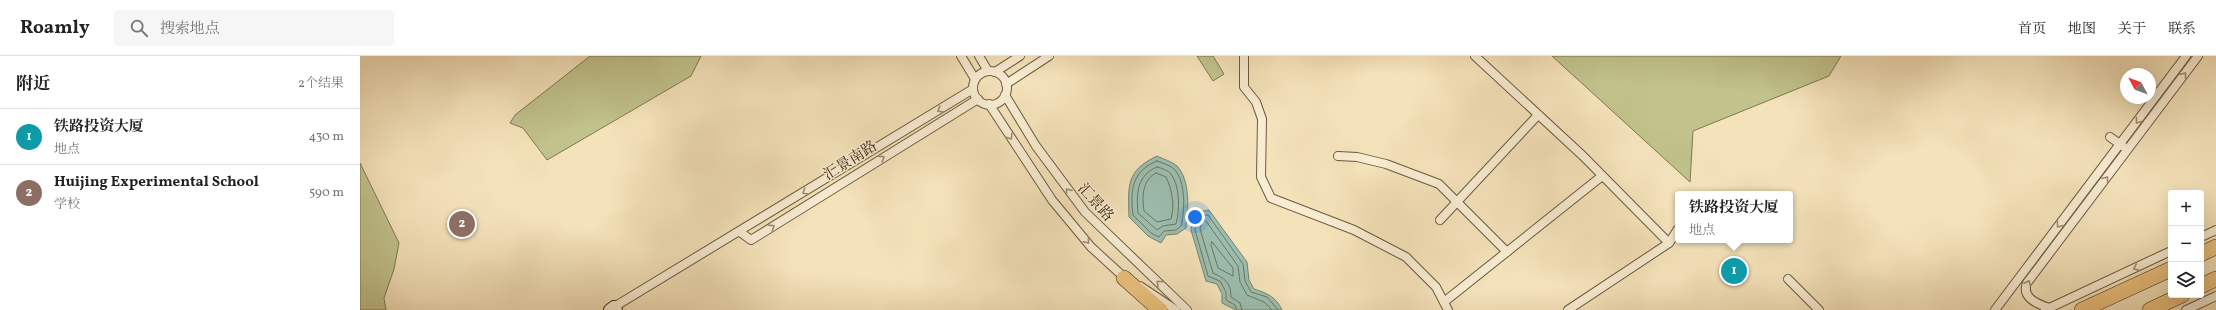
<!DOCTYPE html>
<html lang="zh">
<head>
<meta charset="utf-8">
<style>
  body { margin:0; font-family:Vollkorn,"Noto Serif SC",serif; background:#f6f6f6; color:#222 }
  .controls { position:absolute; right:12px; bottom:12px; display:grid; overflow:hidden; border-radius:4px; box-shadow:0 4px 16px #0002 }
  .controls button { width:36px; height:36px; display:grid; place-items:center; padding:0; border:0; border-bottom:1px solid #e0e0e0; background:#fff; color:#222; font:20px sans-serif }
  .compass { position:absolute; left:1760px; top:12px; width:36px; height:36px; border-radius:50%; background:#fff; box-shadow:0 4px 16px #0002; rotate:311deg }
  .you { position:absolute; left:835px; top:161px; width:14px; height:14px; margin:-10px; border:3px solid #fff; border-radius:50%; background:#1a73e8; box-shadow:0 0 0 6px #1a73e833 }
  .badge { display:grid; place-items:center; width:26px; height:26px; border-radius:50%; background:#b45309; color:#fff; font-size:13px; font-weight:700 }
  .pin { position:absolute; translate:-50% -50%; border:2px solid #fff; box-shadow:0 1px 4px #0006 }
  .popup { position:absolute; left:1315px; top:135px; width:118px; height:52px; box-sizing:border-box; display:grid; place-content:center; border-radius:4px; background:#fff; filter:drop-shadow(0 1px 3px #0005); font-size:13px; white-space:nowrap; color:#767676 }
  .popup b { font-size:15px; color:#222 }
  .popup::after { content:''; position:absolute; left:50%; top:100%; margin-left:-8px; border:8px solid transparent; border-top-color:#fff }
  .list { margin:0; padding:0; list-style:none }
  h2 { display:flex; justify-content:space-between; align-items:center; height:52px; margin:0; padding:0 16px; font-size:17px }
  h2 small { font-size:13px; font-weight:400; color:#767676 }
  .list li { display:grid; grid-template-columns:26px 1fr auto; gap:12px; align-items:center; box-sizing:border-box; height:56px; padding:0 16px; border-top:1px solid #e0e0e0 }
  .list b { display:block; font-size:15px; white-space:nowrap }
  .list p { margin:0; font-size:13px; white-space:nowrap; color:#767676 }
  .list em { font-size:13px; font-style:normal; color:#767676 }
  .icon { flex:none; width:22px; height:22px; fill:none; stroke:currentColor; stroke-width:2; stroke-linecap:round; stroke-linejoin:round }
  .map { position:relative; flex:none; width:1856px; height:254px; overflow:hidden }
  header { display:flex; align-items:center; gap:24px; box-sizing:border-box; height:56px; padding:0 20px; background:#fff; border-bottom:1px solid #e0e0e0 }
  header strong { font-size:19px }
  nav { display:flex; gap:22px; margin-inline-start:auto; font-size:14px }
  .search { width:280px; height:36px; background:#f6f6f6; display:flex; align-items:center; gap:10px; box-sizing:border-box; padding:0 14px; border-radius:4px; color:#767676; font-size:15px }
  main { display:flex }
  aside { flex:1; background:#fff }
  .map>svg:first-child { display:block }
  .green { fill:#c1c28c; stroke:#807850 }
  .water { fill:#9cbeaf; stroke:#778471 }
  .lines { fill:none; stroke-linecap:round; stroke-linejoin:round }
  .shore { stroke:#6e7661; stroke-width:1 }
  .street-casing { stroke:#6d5a3d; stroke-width:10 }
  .secondary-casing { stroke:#402d13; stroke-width:14 }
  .highway-casing { stroke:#402d13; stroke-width:16 }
  .street { stroke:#f8ecd2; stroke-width:8 }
  .secondary { stroke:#f8ecd2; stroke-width:12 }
  .highway { stroke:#eac17d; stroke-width:15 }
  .oneway { stroke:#9c8c72 }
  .labels { text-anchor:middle; stroke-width:3; stroke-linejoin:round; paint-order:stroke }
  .street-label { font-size:15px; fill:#402d13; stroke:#f8ecd2 }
</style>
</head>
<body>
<header>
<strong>Roamly</strong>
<div class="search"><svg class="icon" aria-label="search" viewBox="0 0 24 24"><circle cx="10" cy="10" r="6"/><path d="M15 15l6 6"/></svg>搜索地点</div>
<nav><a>首页</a><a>地图</a><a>关于</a><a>联系</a></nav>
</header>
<main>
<aside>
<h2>附近<small>2个结果</small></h2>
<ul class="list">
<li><span class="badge" style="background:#0f9aa8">1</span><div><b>铁路投资大厦</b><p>地点</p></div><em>430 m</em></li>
<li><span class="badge" style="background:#8d6e63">2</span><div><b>Huijing Experimental School</b><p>学校</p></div><em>590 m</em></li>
</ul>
</aside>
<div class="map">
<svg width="1856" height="254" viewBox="0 0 1856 254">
  <rect width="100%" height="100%" fill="#f4e2ba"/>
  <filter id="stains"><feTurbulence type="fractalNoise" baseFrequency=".005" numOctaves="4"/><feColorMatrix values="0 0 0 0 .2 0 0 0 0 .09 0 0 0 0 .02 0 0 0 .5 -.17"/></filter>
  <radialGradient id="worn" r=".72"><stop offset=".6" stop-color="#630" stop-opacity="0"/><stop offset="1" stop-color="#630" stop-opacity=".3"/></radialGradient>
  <g class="green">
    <polygon points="230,0 341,0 331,20 187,104 163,72 150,67 155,59"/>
    <polygon points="837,0 853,0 864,18 853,25"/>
    <polygon points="1192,0 1481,0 1469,20 1333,75 1330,126"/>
    <polygon points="0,107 39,187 34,213 24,242 26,254 0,254"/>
  </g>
  <g class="water">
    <path d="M797,100c6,3 16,6 20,10 14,15 11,44 9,62l-9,6 -11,1 -5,8 -13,-7 -19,-19c-1,-32 -3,-46 28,-61z"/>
    <path d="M849,154l38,52 2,18 5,9c13,4 22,8 28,21h-46l-14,-7v-9l-5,-10 -11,-3 -15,-51 1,-17z"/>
  </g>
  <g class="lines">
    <g class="shore">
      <path d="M797,105c5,2 13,4 17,8 12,12 11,42 7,57l-5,4 -12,1 -5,6 -8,-4 -18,-18c-3,-25 -1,-44 24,-54z"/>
      <path d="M797,111c4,1 11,3 14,7 9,12 9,36 5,50l-13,2 -6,4 -19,-17c-2,-19 -1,-38 19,-46z"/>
      <path d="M796,117l10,4c6,12 9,29 5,42l-14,3 -13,-11c-2,-14 -2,-31 12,-38z"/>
      <polygon points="852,186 873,212 873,220 858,212 851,189"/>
      <polyline points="877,254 875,249 866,244 866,236 860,225 848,220 835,174 837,160 848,159 883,208 885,225 891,236 907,241 918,254"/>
      <path d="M882,254l-2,-7 -9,-6c0,-15 -7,-19 -18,-24l-13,-44 2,-8h4l32,45 2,16 7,13 17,7 8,8"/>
    </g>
    <defs>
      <g id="street">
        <polyline points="601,0 615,23"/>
        <polyline points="619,0 628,15"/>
        <polyline points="884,0 884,31 896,46 902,63 901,121 911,142 994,174 1046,201 1076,231 1088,254"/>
        <polyline points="1115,0 1223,100 1309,187"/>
        <circle cx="630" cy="32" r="17"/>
        <polyline points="635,16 660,0"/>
        <polyline points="646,28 689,0"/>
        <polyline points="645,39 676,90 725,156 827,254"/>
        <polyline points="629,48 692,144 731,191 766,223"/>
        <polyline points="1750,81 1764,91"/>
        <polyline points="978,100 997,101 1026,108 1079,128 1147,196"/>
        <polyline points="1080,164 1178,59"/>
        <polyline points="380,176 391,184 618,43"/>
        <polyline points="1841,181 1856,174"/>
        <polyline points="1428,223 1459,254"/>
        <polyline points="780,230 816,254"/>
        <polyline points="1084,246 1242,120"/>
        <polyline points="254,251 613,33"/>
        <path d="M1689,252c-11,-4 -28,-10 -22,-25l171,-227"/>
        <polyline points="1208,254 1309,187 1318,173"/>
        <polyline points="1635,254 1826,0"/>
        <polyline points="1685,254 1811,195"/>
        <polyline points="1826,254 1856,240"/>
      </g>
      <polyline id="secondary" points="250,254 254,251 256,254"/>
      <g id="highway">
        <polyline points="1841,198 1856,191"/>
        <polyline points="764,222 800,254"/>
        <polyline points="1841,230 1856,223"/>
        <polyline points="1722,254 1811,213"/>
        <polyline points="1790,254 1822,239"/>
      </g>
    </defs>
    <use href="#street" class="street-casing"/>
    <use href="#secondary" class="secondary-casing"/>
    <use href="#highway" class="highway-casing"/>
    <use href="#street" class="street"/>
    <use href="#secondary" class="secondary"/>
    <use href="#highway" class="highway"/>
  </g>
  <defs><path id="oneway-chevron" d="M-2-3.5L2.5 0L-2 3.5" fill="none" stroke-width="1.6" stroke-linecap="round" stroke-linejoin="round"/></defs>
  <g class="oneway">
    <use href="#oneway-chevron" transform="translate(1824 19) rotate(-53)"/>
    <use href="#oneway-chevron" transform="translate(580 54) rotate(149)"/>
    <use href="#oneway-chevron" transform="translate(1778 65) rotate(127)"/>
    <use href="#oneway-chevron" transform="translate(650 81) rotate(56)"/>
    <use href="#oneway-chevron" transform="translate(522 102) rotate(-32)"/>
    <use href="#oneway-chevron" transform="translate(1746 123) rotate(-53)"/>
    <use href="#oneway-chevron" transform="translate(708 135) rotate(-127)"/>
    <use href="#oneway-chevron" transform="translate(445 136) rotate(149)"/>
    <use href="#oneway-chevron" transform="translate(1699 169) rotate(127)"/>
    <use href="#oneway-chevron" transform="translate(412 171) rotate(-32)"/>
    <use href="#oneway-chevron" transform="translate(727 185) rotate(50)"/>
    <use href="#oneway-chevron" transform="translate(1776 212) rotate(155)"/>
    <use href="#oneway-chevron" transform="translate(799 227) rotate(-137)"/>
    <use href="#oneway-chevron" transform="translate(1668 227) rotate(-64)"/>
  </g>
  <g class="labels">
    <g class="street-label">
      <text transform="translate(490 104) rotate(-32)" y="5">汇景南路</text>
      <text transform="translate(736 146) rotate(48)" y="5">汇景路</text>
    </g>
  </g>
  <rect width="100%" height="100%" filter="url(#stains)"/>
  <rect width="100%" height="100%" fill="url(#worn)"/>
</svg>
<div class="controls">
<button>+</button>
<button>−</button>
<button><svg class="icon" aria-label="layers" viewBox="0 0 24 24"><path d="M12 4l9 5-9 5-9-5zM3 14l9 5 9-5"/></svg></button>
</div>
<svg class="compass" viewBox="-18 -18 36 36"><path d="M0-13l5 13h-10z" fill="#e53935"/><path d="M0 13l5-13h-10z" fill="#767676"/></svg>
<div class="you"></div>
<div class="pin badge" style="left:1374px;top:215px;background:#0f9aa8">1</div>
<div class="popup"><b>铁路投资大厦</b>地点</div>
<div class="pin badge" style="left:102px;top:168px;background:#8d6e63">2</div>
</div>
</main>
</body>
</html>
